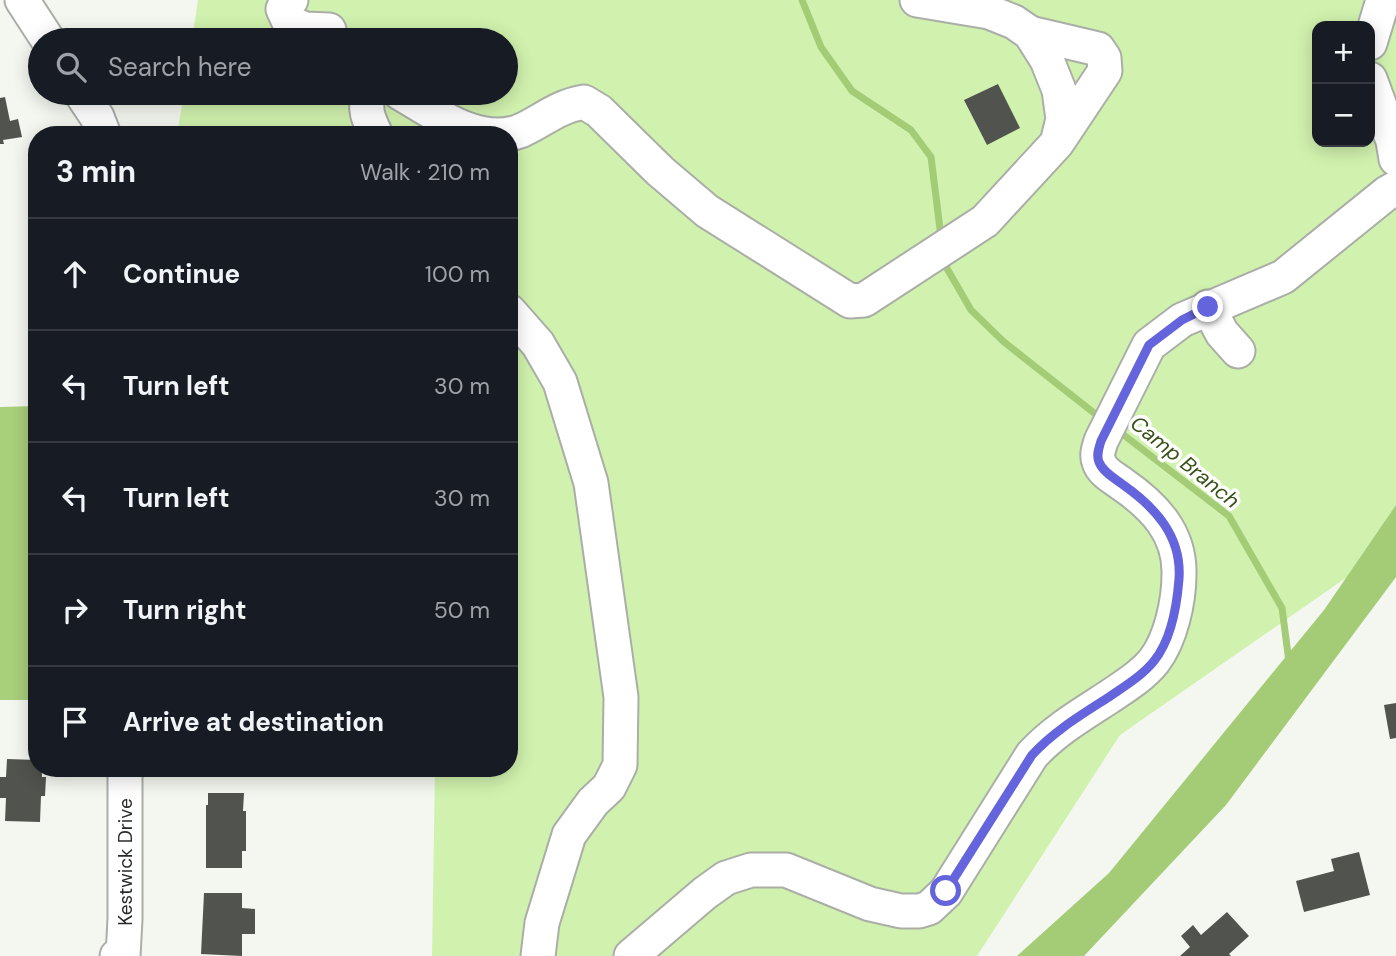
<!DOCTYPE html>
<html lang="en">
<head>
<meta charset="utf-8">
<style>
  body { margin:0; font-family:"DM Sans",sans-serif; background:#242831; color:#f1f3f6 }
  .controls { position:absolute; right:21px; top:21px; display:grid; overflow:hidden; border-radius:14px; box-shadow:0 4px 18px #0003 }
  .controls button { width:63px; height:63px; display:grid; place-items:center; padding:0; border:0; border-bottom:2px solid #363941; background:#171b24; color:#f1f3f6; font:35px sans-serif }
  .stop { position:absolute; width:21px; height:21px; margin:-16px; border:5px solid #6464dd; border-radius:50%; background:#fff }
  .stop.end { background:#6464dd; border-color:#fff; box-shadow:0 2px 7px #0008 }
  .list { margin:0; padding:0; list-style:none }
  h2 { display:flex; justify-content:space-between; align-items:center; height:91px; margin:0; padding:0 28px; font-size:30px }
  h2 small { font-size:23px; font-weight:400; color:#9ea1a6 }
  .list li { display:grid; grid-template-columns:46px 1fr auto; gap:21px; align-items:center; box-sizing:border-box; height:112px; padding:0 28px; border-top:2px solid #363941 }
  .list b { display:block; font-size:26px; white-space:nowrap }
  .list em { font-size:23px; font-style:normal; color:#9ea1a6 }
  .icon { flex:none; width:38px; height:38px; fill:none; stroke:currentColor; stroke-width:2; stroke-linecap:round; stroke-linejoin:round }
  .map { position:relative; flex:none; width:1396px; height:956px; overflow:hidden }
  .search { position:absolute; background:#171b24; box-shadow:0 4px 18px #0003; left:28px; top:28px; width:490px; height:77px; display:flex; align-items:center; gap:18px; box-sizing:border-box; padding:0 24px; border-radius:38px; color:#9ea1a6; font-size:26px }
  .panel { position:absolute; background:#171b24; box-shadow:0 4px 18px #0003; left:28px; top:126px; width:490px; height:651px; border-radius:28px }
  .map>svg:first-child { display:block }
  .green { fill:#d1f2ae; fill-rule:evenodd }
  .forest { fill:#a8cf7a }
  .water { fill:#a4cc77 }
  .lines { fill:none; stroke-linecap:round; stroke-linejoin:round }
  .stream { stroke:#a4cc77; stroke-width:7 }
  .building { fill:#51544e }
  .minor-casing { stroke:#aaaea7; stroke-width:37 }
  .minor { stroke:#fff; stroke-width:33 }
  .route { stroke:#6464dd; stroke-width:9 }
  .labels { text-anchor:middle; stroke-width:7; stroke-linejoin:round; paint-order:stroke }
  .street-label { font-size:19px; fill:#292b28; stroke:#fff }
  .water-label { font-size:21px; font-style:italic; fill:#395116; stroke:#fff }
</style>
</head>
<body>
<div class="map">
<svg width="1396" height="956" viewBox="0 0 1396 956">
  <rect width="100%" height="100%" fill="#f4f7f0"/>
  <path class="green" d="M198,0h1198v543l-276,192 -143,221h-545l3,-188h74v-633h-332l7,-42h322v-53h-314zM1317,26h53v116h-53z"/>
  <polygon class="forest" points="37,406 37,700 0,700 0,407"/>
  <polygon class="water" points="1396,505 1396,577 1226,805 1084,956 1017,956 1109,873 1324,610"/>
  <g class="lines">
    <g class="stream">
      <polyline points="802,0 821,47 852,91 911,130 931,157 941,237"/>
      <polyline points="944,260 945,265 971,310 1004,342 1103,420"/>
      <polyline points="1116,429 1229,516 1282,608 1289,662"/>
    </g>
  </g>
  <g class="building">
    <polygon points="998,84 1020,128 987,145 964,100"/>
    <polygon points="5,97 10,121 18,119 22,137 3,140 4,144 0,144 0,98"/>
    <polygon points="1396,703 1396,738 1390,739 1384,705"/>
    <polygon points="7,759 37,760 37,768 42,768 42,777 46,777 45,796 41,796 40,822 5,821 6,798 0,798 0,777 6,777"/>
    <polygon points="208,793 244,793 243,811 246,811 246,851 242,851 242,868 206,868 206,805 208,805"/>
    <polygon points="1359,852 1370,895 1304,912 1296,881 1334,871 1331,859"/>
    <polygon points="204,893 242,893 242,908 255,909 255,934 242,934 242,956 201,954"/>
    <polygon points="1227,912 1249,936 1229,954 1231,956 1180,956 1190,947 1181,936 1193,925 1201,935"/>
  </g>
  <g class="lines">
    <defs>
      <g id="minor">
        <polyline points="22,0 48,40"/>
        <polyline points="291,0 287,2 283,9 289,22 305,29 329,30"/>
        <polyline points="1030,33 1098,49 1104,58 1105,71 1059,140"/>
        <polyline points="1370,43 1383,0"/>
        <polyline points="1370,79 1393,141 1396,159"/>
        <polyline points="81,93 97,117 104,135"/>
        <path d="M369,93c-6,16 0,27 7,42"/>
        <path d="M400,93c33,19 79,54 120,38 23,-10 36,-24 64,-29l15,9 61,60 47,40 143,90 14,-1 121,-79 72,-78 6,-24 -4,-29 -12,-30 -17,-27 -16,-11 -25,-10 -72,-12"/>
        <polyline points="1208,307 1222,333 1238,351"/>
        <polyline points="509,311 538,344 560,382 591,483 621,697 620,765 609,787 593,802 569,835 542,923 538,956"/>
        <polyline points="117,956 123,956 125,919 125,768"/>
        <path d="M631,956l74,-63 21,-15 25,-8h35l84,34 31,7h18l10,-3 17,-16 86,-137c22,-24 49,-40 77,-58 16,-11 33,-21 45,-36 17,-22 25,-60 25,-87 1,-41 -25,-68 -57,-90 -8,-6 -20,-12 -23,-22 -3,-7 0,-14 2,-21l48,-96 33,-25 101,-43 104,-84 9,-5"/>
      </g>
    </defs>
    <use href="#minor" class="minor-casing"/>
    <use href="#minor" class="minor"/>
  </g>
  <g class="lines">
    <path class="route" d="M946,891l86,-136c22,-24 49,-40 77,-58 16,-11 33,-21 45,-36 17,-21 23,-56 25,-82 3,-43 -24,-72 -57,-95 -8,-6 -19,-12 -23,-22 -3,-7 0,-14 2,-21l48,-96 33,-25 26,-13"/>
  </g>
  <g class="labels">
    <g class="street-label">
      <text transform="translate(125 862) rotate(-90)" y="7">Kestwick Drive</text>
    </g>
    <g class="water-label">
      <text transform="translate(1185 462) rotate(39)" y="7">Camp Branch</text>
    </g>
  </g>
</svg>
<div class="controls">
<button>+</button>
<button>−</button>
</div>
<div class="stop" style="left:946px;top:891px"></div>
<div class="stop end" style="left:1208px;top:307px"></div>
<div class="search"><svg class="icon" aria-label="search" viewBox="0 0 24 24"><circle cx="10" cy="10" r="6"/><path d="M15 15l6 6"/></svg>Search here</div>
<section class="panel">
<h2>3 min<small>Walk · 210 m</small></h2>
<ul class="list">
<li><svg class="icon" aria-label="ahead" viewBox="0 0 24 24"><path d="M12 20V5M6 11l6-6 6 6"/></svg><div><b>Continue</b></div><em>100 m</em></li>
<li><svg class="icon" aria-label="left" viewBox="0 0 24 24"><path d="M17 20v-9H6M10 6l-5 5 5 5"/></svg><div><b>Turn left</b></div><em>30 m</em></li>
<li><svg class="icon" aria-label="left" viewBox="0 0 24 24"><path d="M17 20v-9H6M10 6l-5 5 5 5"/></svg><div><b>Turn left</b></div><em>30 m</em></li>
<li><svg class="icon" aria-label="right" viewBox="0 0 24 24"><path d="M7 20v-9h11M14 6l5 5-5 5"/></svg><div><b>Turn right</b></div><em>50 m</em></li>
<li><svg class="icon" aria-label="arrive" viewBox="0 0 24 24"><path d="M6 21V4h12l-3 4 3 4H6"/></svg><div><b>Arrive at destination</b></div></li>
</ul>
</section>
</div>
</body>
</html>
